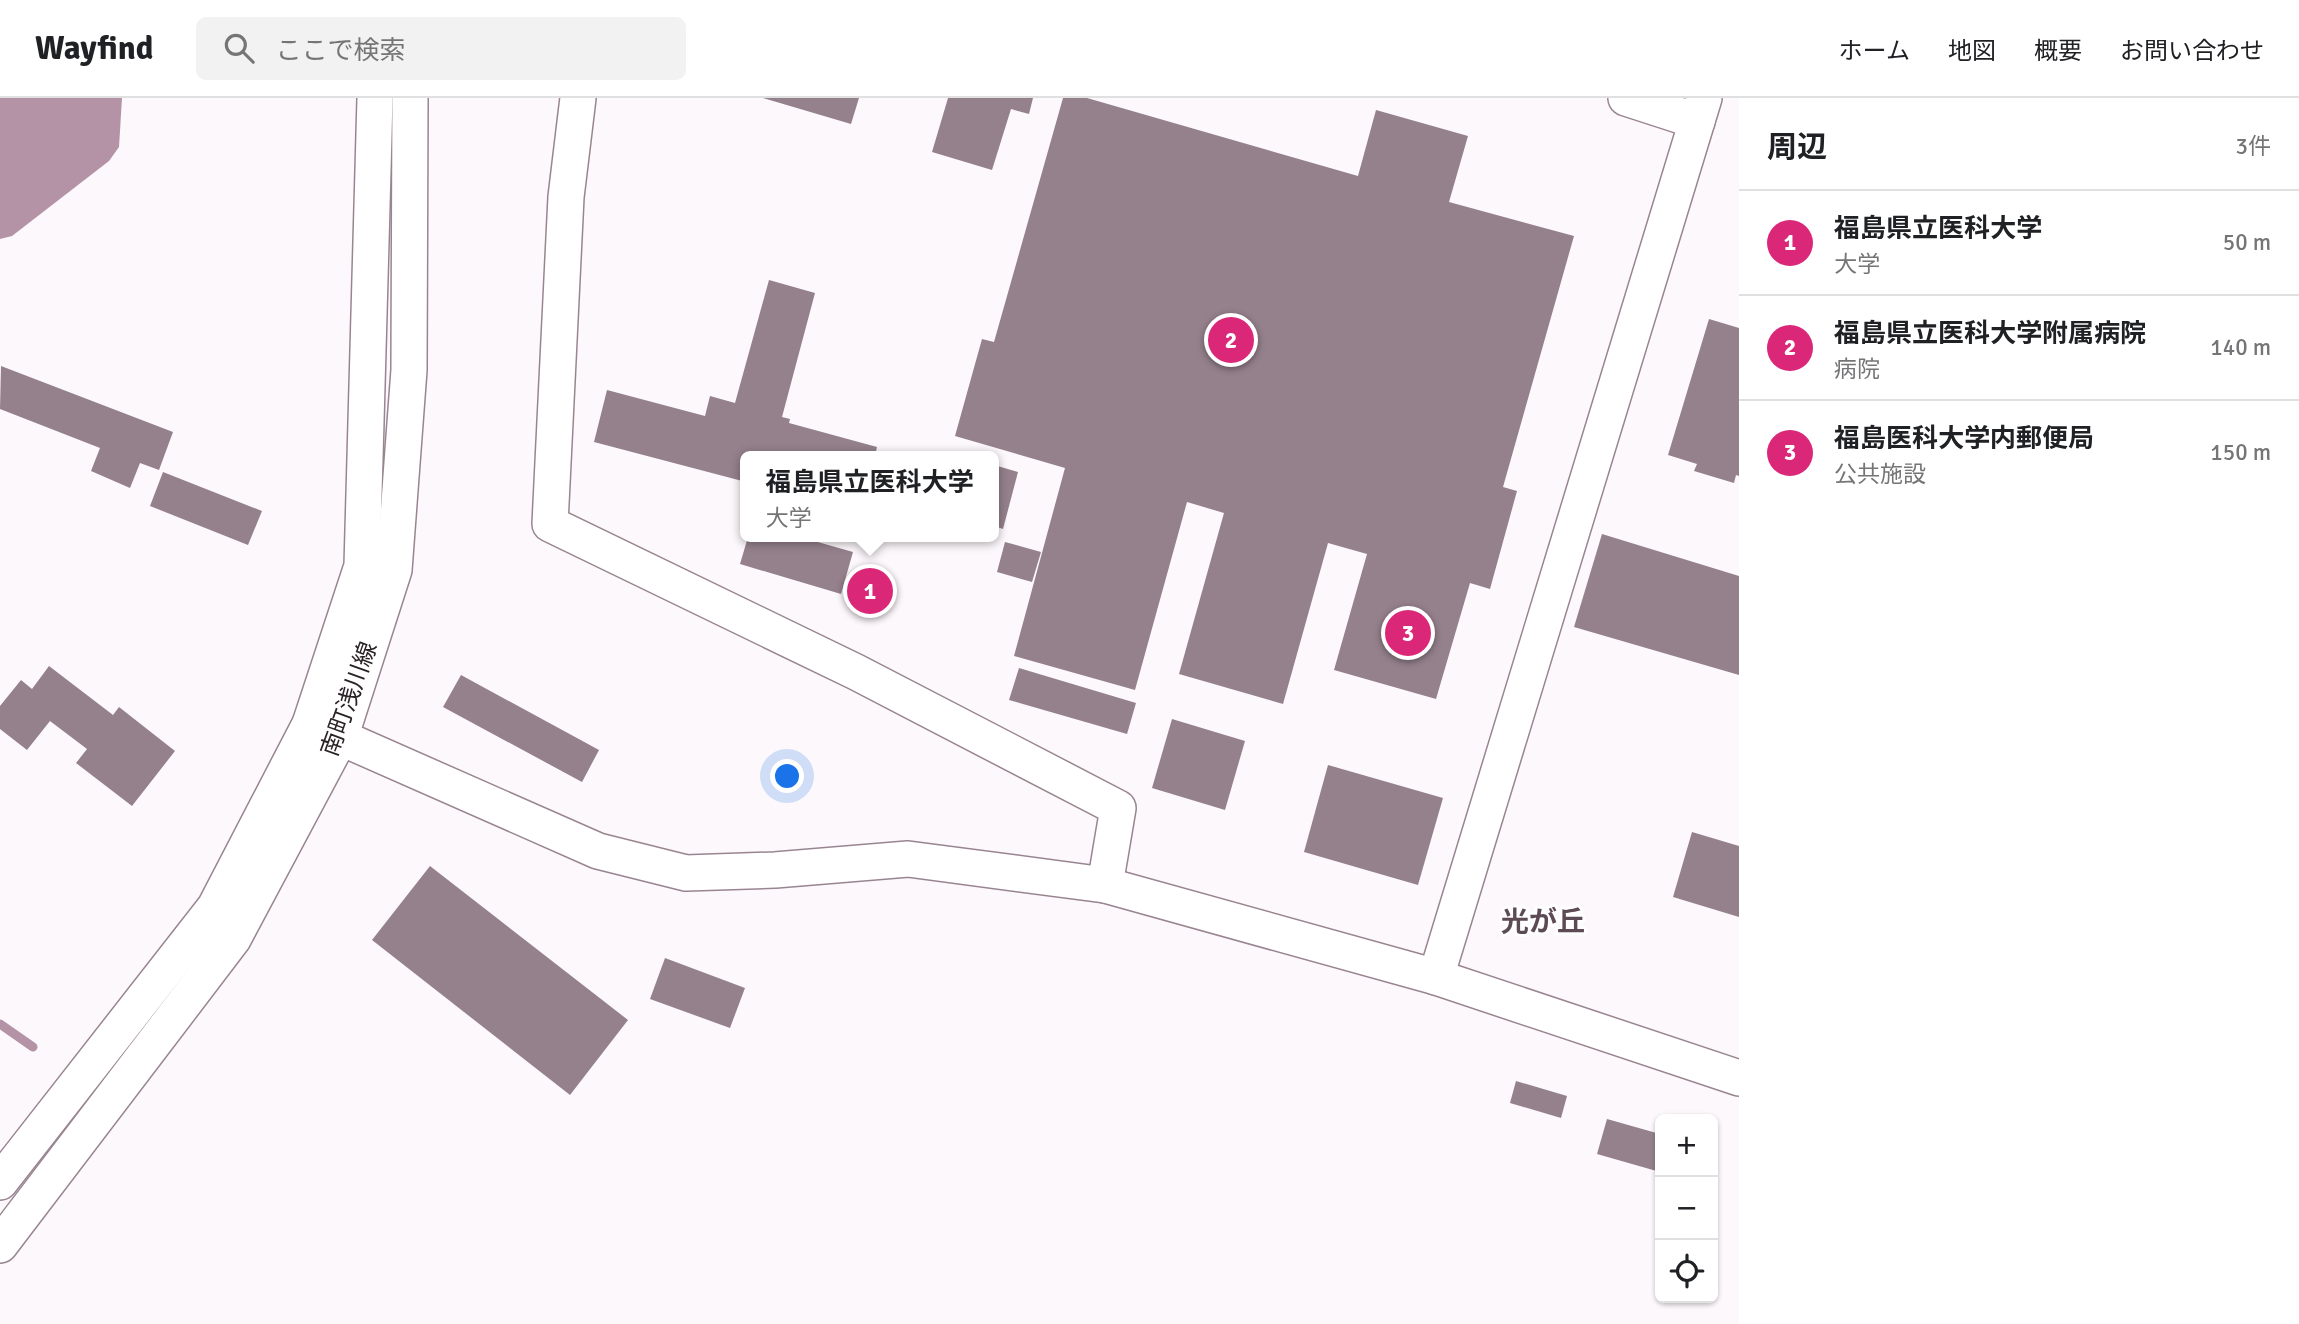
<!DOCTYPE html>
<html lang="ja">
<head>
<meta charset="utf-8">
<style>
  body { margin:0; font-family:Signika,"Noto Sans JP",sans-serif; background:#f2f2f2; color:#202124 }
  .controls { position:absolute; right:21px; bottom:21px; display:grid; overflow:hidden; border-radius:10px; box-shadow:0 2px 5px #0004 }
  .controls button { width:63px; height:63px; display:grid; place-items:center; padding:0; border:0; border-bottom:2px solid #e0e0e0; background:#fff; color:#202124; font:35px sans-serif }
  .you { position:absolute; left:788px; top:679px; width:24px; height:24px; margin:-18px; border:5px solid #fff; border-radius:50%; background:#1a73e8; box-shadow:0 0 0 10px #1a73e833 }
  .badge { display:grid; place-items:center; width:46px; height:46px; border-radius:50%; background:#db2777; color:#fff; font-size:23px; font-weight:700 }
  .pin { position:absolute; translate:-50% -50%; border:4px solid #fff; box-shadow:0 2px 7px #0006 }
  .popup { position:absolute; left:740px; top:353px; width:259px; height:91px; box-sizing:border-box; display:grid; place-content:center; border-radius:10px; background:#fff; filter:drop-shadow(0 2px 5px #0005); font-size:23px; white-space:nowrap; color:#757577 }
  .popup b { font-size:26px; color:#202124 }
  .popup::after { content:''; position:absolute; left:50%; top:100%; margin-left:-14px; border:14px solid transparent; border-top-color:#fff }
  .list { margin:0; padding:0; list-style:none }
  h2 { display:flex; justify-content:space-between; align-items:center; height:91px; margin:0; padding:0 28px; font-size:30px }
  h2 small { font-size:23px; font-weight:400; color:#757577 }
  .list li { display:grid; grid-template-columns:46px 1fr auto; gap:21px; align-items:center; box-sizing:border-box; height:105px; padding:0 28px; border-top:2px solid #e0e0e0 }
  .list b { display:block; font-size:26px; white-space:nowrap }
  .list p { margin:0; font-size:23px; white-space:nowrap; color:#757577 }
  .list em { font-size:23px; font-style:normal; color:#757577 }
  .icon { flex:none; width:38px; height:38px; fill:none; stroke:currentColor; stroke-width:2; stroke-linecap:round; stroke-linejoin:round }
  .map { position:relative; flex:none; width:1739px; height:1226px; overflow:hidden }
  header { display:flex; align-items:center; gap:42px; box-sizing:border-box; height:98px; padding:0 35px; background:#fff; border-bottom:2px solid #e0e0e0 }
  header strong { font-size:33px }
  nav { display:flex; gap:38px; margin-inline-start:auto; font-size:24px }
  .search { width:490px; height:63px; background:#f2f2f2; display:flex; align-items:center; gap:18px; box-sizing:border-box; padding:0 24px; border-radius:10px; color:#757577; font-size:26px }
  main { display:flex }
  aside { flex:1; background:#fff }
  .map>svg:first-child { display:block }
  .water { fill:#b493a6 }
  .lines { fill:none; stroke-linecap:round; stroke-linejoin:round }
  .stream { stroke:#b493a6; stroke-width:9 }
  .building { fill:#95818c }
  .minor-casing { stroke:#998591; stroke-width:38 }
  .minor { stroke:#fff; stroke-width:35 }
  .labels { text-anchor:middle; stroke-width:6; stroke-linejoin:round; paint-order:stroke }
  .street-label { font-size:24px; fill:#2a2226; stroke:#fff }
  .quarter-label { font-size:28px; font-weight:bold; fill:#5c4a55; stroke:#fff }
</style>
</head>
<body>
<header>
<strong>Wayfind</strong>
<div class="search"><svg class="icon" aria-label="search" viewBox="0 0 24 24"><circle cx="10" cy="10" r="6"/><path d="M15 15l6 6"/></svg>ここで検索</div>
<nav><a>ホーム</a><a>地図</a><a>概要</a><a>お問い合わせ</a></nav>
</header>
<main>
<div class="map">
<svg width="1739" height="1226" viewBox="0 0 1739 1226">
  <rect width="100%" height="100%" fill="#fdf8fb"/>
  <polygon class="water" points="0,0 122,0 119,49 109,63 12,138 0,141"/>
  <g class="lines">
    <polyline class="stream" points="0,926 33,949"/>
  </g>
  <g class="building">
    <polygon points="763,0 859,0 851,26"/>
    <polygon points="948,0 1033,0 1029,16 1011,11 992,72 932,54"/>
    <polygon points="1063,0 1087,0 1358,78 1376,12 1468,38 1449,104 1574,138 1503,389 1517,393 1490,491 1470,485 1436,601 1334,572 1367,456 1328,445 1283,606 1179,576 1224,415 1187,404 1135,592 1014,558 1065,370 955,338 982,241 994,244"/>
    <polygon points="769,182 815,195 782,319 790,321 789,325 877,349 875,358 746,358 746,384 594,344 607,292 705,318 710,298 735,305"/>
    <polygon points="1709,221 1739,230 1739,378 1736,377 1734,385 1694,373 1697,366 1668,357"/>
    <polygon points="1,268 173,334 159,372 140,365 130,390 91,373 100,350 0,311"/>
    <polygon points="994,367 1018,374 1003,431 994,428"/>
    <polygon points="163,374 262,413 248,447 150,408"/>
    <polygon points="1602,436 1739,478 1739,577 1574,529"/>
    <polygon points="748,439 800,439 853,454 841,496 740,466"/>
    <polygon points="1005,444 1041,454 1032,484 997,474"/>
    <polygon points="49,568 113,617 119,609 175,653 132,708 76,665 87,651 50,623 27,652 0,631 0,608 21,582 32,591"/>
    <polygon points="1019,570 1136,605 1127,636 1009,602"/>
    <polygon points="461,577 599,652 582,684 443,609"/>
    <polygon points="1172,621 1245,643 1225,712 1152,690"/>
    <polygon points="1328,667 1443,700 1418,787 1304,754"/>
    <polygon points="1692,734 1739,748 1739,819 1673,799"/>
    <polygon points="430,768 628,922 570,997 372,842"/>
    <polygon points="665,860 745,890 730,930 650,901"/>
    <polygon points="1516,983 1567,998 1561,1020 1510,1005"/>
    <polygon points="1607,1021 1660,1036 1660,1074 1597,1056"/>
  </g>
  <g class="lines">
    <defs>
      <g id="minor">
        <polyline points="578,0 566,99 550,426 856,574 1118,710 1105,787"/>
        <polyline points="1626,0 1697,23"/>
        <polyline points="310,626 598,753 686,775 775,772 908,761 1105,787 1436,879 1739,980"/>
        <polyline points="1436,879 1704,0"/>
        <polyline points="0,1084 215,809 310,626 362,468 375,0"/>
        <polyline points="0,1147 233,841 340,640 394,472 409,272 410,0"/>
      </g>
    </defs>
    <use href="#minor" class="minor-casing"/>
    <use href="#minor" class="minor"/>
  </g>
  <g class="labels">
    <g class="street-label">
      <text transform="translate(349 601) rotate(-70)" y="8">南町浅川線</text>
    </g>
    <g class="quarter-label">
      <text x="1543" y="833">光が丘</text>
    </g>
  </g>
</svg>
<div class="controls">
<button>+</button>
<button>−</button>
<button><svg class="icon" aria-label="locate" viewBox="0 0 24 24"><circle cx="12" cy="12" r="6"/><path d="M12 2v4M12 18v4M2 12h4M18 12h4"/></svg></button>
</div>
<div class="you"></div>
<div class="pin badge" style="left:870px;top:493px">1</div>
<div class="popup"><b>福島県立医科大学</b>大学</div>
<div class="pin badge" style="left:1231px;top:242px">2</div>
<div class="pin badge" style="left:1408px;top:535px">3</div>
</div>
<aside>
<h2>周辺<small>3件</small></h2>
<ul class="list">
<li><span class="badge">1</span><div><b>福島県立医科大学</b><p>大学</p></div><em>50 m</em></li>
<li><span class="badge">2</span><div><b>福島県立医科大学附属病院</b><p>病院</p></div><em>140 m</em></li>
<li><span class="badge">3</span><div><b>福島医科大学内郵便局</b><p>公共施設</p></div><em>150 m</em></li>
</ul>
</aside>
</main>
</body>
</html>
